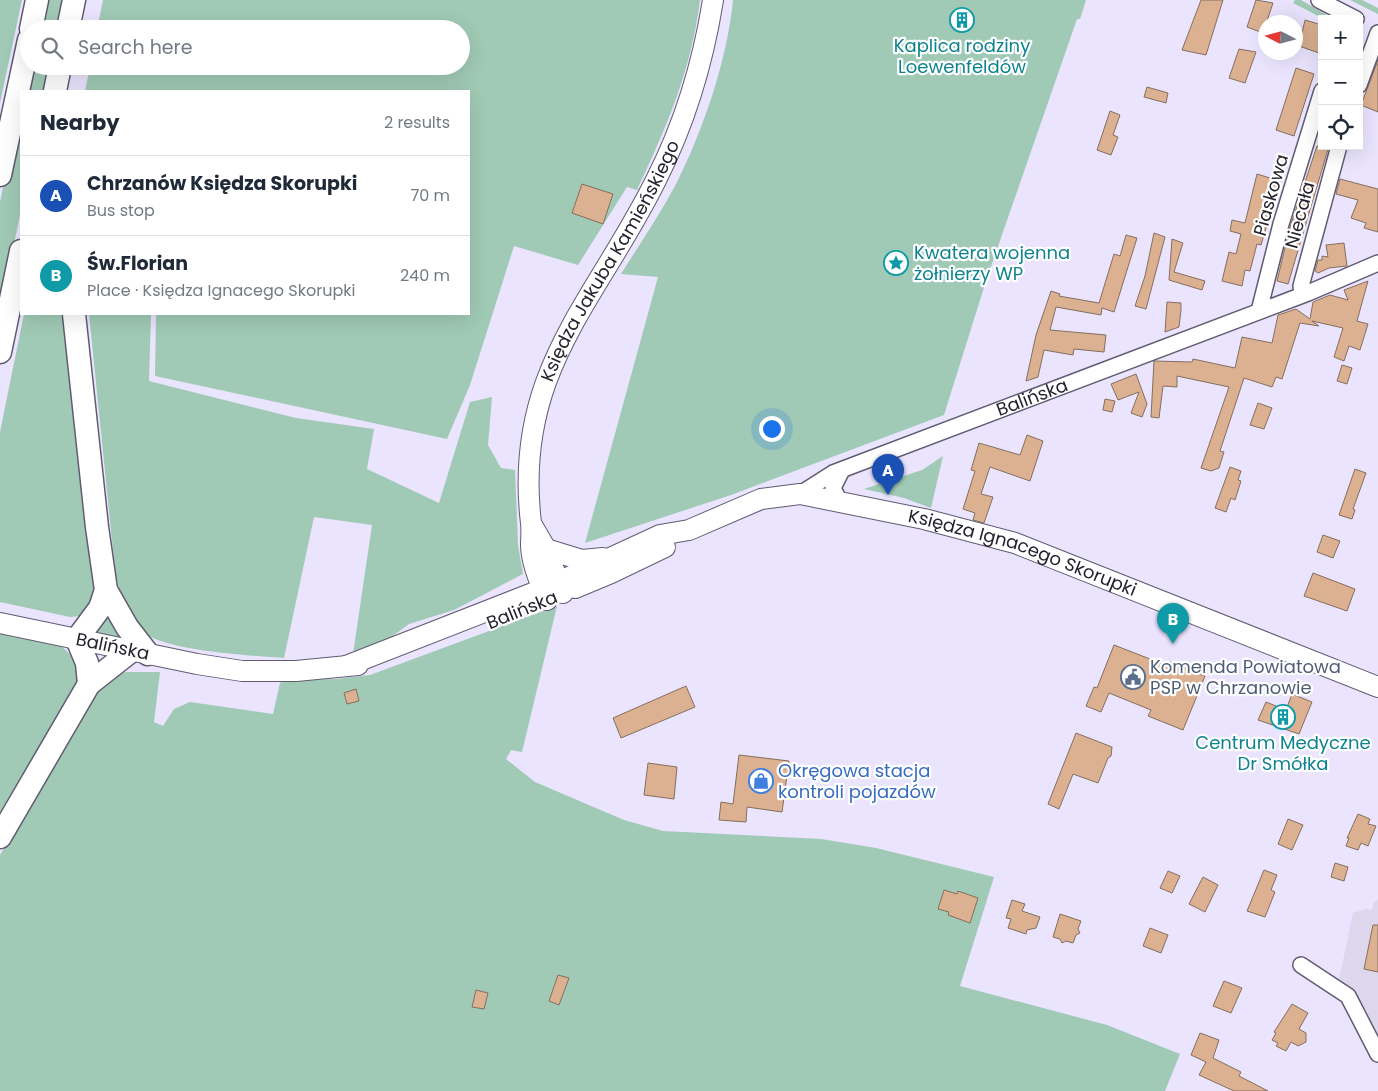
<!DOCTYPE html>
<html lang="en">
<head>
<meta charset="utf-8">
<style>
  body { margin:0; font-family:Poppins,sans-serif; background:#f2f2f3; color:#1f2937 }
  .controls { position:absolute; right:15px; top:15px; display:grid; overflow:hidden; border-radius:0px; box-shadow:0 5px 20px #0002 }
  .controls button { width:45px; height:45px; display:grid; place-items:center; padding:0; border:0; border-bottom:1px solid #e0e1e3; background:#fff; color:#1f2937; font:25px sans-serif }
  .compass { position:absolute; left:1258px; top:15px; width:45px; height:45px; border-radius:50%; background:#fff; box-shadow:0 5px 20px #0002; rotate:276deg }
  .you { position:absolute; left:771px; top:428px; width:18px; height:18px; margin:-12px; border:4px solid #fff; border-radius:50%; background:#1a73e8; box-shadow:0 0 0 8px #1a73e833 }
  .badge { display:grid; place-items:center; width:32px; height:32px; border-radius:50%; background:#db2777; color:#fff; font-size:16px; font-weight:700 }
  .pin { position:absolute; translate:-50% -41px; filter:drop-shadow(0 1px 2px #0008) }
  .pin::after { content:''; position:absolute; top:26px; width:18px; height:15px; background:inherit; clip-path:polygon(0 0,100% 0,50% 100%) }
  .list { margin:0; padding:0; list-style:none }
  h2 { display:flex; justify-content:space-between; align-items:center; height:65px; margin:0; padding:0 20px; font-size:21px }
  h2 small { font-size:16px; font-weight:400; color:#747a83 }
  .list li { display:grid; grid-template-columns:32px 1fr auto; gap:15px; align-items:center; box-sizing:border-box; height:80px; padding:0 20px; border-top:1px solid #e0e1e3 }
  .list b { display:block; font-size:19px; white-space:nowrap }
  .list p { margin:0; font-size:16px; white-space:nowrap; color:#747a83 }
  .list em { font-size:16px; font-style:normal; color:#747a83 }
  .icon { flex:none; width:28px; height:28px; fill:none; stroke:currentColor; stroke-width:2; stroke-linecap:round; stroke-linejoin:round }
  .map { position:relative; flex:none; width:1378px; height:1091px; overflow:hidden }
  .search { position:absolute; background:#fff; box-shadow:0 5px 20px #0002; left:20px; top:20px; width:450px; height:55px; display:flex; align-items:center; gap:12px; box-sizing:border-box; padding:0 18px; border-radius:28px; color:#747a83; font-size:19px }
  .panel { position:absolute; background:#fff; box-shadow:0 5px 20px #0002; left:20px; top:90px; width:450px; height:225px; border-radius:0px }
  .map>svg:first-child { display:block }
  .commercial { fill:#ddd6ec }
  .green { fill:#a0cab5 }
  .building { fill:#dcb191; stroke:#846e5e }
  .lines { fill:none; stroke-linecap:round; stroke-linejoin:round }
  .minor-casing { stroke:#615b72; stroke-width:18 }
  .major-casing { stroke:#615b72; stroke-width:22 }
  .highway-casing { stroke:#615b72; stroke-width:25 }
  .minor { stroke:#fff; stroke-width:15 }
  .major { stroke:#fff; stroke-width:20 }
  .highway { stroke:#fff; stroke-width:22 }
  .labels { text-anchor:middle; stroke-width:4.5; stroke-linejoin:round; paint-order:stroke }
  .culture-label { font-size:18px; fill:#0d838f; stroke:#fff }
  .street-label { font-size:18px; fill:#24222b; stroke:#fff }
  .service-label { font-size:18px; fill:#4e5e75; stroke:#fff; text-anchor:start }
  .shop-label { font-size:18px; fill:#366cbe; stroke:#fff; text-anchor:start }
</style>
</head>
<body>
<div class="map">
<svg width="1378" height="1091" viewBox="0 0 1378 1091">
  <rect width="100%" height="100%" fill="#eae4fe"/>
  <polygon class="commercial" points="1378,900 1378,1038 1352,993 1339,980 1353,913 1365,909 1372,910 1374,902"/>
  <g class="green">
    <polygon points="0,0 22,0 0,103"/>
    <polygon points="43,0 65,0 59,29 37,29"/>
    <path d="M103,0h597c-9,71 -33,126 -63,190l-10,-3 -49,78 -64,-19 -44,139 -23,54 -292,-63 1,-62h313v-223h-384l5,-25h371v-37h-364z"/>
    <path d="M733,0h353l-6,19h-3l-91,262 -42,134 -213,80 -146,48 73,-266 -37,-3c18,-29 38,-58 54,-88 28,-55 52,-125 58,-186z"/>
    <polygon points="1295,0 1301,0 1334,19 1324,19 1293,3"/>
    <polygon points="1350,0 1362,0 1378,8 1378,14"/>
    <polygon points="29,66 51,66 46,91 24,91"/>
    <polygon points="21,102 21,210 0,311 0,202"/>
    <polygon points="24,314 65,314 97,573 92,600 82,616 70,617 0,602 0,432"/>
    <path d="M89,314h62l-2,67 147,37 78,11 -7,40 72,34 31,-101 22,-5 -4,48 13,23 14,2 3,75 5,29 -69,36 -45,14 -19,14 -37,16 19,-129 -58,-8 -30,141c-31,-2 -109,-7 -135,-22 -21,-12 -30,-44 -34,-66z"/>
    <polygon points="943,456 931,508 904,498 864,489 922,470"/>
    <polygon points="557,606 522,752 511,750 506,759 535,782 624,820 663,831 821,839 876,848 994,877 960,986 1107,1025 1180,1054 1165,1091 0,1091 0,855 94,690 125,672 160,672 154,722 163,726 174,709 190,702 273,714 280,683 284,680 336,679 370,675"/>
    <polygon points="107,608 129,641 86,632"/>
    <path d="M0,633l59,12c15,9 19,24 21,40l-80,141z"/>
  </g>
  <g class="building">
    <polygon points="1201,0 1223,0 1206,55 1182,50"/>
    <polygon points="1256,0 1273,3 1263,33 1247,27"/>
    <polygon points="959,10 970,14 965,29 954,26 955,22 952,22 955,13 958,13"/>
    <polygon points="1305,20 1322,25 1322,54 1299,46"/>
    <polygon points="1239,49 1256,52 1245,83 1229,78"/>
    <polygon points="1378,60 1378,112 1361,105"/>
    <polygon points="1296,68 1314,74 1294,136 1276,130"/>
    <polygon points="1147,87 1168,93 1166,103 1144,97"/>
    <polygon points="1110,111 1120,115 1113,135 1118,137 1111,155 1097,150"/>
    <polygon points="1317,146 1329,146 1288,284 1277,281 1290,227"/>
    <polygon points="1257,174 1280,181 1261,245 1257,244 1250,271 1245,270 1242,286 1222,281 1229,252 1236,254 1241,234 1230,231 1232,220 1245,223"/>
    <polygon points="1340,179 1378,189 1378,232 1364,228 1366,223 1351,218 1358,200 1336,194"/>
    <polygon points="582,184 613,194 603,224 572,213"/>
    <polygon points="1154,233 1165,237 1146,309 1135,306 1145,276"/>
    <polygon points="1126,235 1137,238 1114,312 1102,308 1101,315 1056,307 1050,330 1106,335 1104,352 1074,349 1073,355 1044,350 1038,377 1026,381 1036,335 1051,291 1060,294 1059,296 1099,303 1114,254 1120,256"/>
    <polygon points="1172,239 1183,243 1174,272 1205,281 1202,290 1169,280"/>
    <polygon points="1344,243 1347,266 1329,268 1318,273 1315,271 1318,260 1322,260 1322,256 1328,257 1326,245"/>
    <polygon points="1368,281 1357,321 1368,324 1360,350 1349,346 1344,361 1334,357 1343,328 1312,321 1319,326 1300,323 1282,379 1276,377 1272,387 1244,378 1220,451 1224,452 1219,468 1211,471 1201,468 1229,387 1177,376 1177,387 1163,386 1159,418 1151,417 1154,361 1192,362 1193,359 1235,368 1242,337 1272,343 1278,315 1296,309 1310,319 1313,302 1330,295 1348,300 1344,290"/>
    <polygon points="1167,302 1181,303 1181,310 1179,327 1165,332"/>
    <polygon points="1342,365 1352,368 1347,384 1337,381"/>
    <polygon points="1136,374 1147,404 1142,417 1131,413 1139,392 1118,400 1111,384"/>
    <polygon points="1105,399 1115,401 1112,412 1103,410"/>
    <polygon points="1258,403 1272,408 1264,429 1250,425"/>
    <polygon points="1027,435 1043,441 1030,481 990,467 981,494 993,497 984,523 973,520 975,513 963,509 975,471 971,470 979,443 1020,455"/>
    <polygon points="1230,467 1241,471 1238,480 1241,481 1235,500 1231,498 1226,512 1215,508"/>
    <polygon points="1355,469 1366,473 1353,509 1355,510 1352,519 1339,515"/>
    <polygon points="1323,535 1340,541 1333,558 1317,552"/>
    <polygon points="1313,573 1355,589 1347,611 1304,596"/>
    <polygon points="1114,645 1168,666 1170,662 1205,676 1183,730 1148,716 1151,710 1109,693 1101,712 1086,706 1094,687 1097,688"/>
    <polygon points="686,686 695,707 621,738 613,718"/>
    <polygon points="356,689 359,701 347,704 344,693"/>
    <polygon points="1292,694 1312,702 1299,734 1258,720 1266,702 1286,710"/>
    <polygon points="1076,733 1112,747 1111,756 1108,758 1098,783 1073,774 1059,809 1048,804"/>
    <polygon points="739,755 789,761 782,812 747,807 746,822 719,820 721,802 733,804"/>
    <polygon points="648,763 677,767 674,799 644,795"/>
    <polygon points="1358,814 1370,819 1368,824 1376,826 1368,846 1361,843 1358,850 1346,846 1349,838 1347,838"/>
    <polygon points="1288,819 1303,825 1292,850 1278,844"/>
    <polygon points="1335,863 1348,867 1344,881 1331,877"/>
    <polygon points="1264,870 1277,875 1271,890 1275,892 1265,917 1247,911"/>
    <polygon points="1168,871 1180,876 1172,893 1160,888"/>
    <polygon points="1203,877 1218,885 1205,912 1189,904"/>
    <polygon points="944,890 957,894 958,891 978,898 970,923 948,915 949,912 938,909"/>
    <polygon points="1012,900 1025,904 1022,911 1040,917 1036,928 1027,930 1026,934 1008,928 1011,919 1006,918"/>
    <polygon points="1060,914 1081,921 1078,929 1080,933 1076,935 1073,943 1066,941 1062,943 1060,939 1053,937"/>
    <polygon points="1373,925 1378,925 1378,972 1364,969"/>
    <polygon points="1150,928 1168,935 1161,953 1143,946"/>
    <polygon points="558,975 569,978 559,1005 549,1001"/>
    <polygon points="1224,981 1242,988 1231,1013 1213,1006"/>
    <polygon points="476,990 488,993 484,1009 472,1007"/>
    <polygon points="1292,1004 1308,1013 1299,1029 1306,1033 1306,1042 1298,1046 1291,1042 1286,1051 1276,1046 1278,1043 1272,1040 1276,1033 1274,1032"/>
    <polygon points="1200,1033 1219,1040 1213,1058 1241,1072 1239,1076 1268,1091 1234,1091 1199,1075 1206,1062 1191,1055"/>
  </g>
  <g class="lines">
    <defs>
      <g id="minor">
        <polyline points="1319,0 1356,19"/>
        <polyline points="1359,85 1378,33"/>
        <polyline points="1302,295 1301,286 1339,146"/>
        <polyline points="1259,311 1281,224 1322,91"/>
        <polyline points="842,470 833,488 838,498 844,502"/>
        <path id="s1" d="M800,494l33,-21 475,-180 70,-30"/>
        <polyline points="1301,965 1348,996 1378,1054"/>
      </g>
      <g id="major">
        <polyline points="532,525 546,549 563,593"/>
        <polyline points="546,549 582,560 603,558"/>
        <polyline points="575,588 611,573 665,547"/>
        <path id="s2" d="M547,600c-7,-18 -15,-35 -16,-54 0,-8 1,-15 0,-23 -18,-151 64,-220 125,-343 29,-57 47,-117 57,-180"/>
        <path id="s3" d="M0,623l197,41 45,7h54l62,-6"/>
        <path id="s4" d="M346,666l197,-77 117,-54 29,-5 72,-31 39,-5 124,25 91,24 363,144"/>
      </g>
      <g id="highway">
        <polyline points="31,29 37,0"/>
        <polyline points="68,29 74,0"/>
        <polyline points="55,91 60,66"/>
        <polyline points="0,175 29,40"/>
        <polyline points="74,314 97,527 106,590 127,627 148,654"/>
        <polyline points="0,352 21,251"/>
        <polyline points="89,684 87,663 77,639 100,608 106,590"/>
        <polyline points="0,837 89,684 131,651"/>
      </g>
    </defs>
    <use href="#minor" class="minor-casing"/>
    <use href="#major" class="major-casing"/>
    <use href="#highway" class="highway-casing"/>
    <use href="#minor" class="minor"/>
    <use href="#major" class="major"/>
    <use href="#highway" class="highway"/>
  </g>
  <defs>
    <symbol id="building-ring" viewBox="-11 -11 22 22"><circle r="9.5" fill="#fff" stroke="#0f9aa8" stroke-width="1.5"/><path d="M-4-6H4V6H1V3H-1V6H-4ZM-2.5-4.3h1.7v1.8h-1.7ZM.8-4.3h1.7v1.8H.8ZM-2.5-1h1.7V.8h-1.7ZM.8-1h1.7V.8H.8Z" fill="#0f9aa8"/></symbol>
    <symbol id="sight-ring" viewBox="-11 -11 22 22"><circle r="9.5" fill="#fff" stroke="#0f9aa8" stroke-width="1.5"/><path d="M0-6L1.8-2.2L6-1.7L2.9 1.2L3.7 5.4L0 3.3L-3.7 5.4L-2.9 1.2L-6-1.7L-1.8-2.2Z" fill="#0f9aa8"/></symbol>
    <symbol id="civic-ring" viewBox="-11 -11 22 22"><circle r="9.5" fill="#fff" stroke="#5c6f8a" stroke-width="1.5"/><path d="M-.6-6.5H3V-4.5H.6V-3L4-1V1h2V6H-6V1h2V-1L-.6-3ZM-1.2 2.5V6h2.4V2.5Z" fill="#5c6f8a"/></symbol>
    <symbol id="shop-ring" viewBox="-11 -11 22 22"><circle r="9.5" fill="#fff" stroke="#3f7fe0" stroke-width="1.5"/><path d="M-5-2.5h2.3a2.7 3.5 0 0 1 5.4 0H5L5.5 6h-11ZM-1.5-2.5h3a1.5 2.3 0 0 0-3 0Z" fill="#3f7fe0"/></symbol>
  </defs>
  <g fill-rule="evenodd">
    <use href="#building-ring" x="948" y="6" width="28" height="28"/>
    <use href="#sight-ring" x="882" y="249" width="28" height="28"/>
    <use href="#civic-ring" x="1119" y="663" width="28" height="28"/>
    <use href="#building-ring" x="1269" y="703" width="28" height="28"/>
    <use href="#shop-ring" x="747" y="767" width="28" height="28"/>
  </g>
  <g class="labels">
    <g class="culture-label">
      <text x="962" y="52">Kaplica rodziny<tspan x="962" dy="21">Loewenfeldów</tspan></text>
      <text x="914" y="259" text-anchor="start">Kwatera wojenna<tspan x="914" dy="21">żołnierzy WP</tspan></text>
      <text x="1283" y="749">Centrum Medyczne<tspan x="1283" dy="21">Dr Smółka</tspan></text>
    </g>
    <g class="street-label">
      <text transform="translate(1271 195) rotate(-74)" y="6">Piaskowa</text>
      <text transform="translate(1300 215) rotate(-75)" y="6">Niecała</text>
      <text dy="6" stroke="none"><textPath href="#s2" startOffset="360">Księdza Jakuba Kamieńskiego</textPath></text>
      <text dy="6" stroke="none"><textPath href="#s1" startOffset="252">Balińska</textPath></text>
      <text dy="6" stroke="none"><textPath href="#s4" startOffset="718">Księdza Ignacego Skorupki</textPath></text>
      <text transform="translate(522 610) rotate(-22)" y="6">Balińska</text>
      <text dy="6" stroke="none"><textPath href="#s3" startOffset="115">Balińska</textPath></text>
    </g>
    <g class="service-label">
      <text x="1150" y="673">Komenda Powiatowa<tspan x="1150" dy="21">PSP w Chrzanowie</tspan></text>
    </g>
    <g class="shop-label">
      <text x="778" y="777">Okręgowa stacja<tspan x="778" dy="21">kontroli pojazdów</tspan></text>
    </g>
  </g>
</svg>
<div class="controls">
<button>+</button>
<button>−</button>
<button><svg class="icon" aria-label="locate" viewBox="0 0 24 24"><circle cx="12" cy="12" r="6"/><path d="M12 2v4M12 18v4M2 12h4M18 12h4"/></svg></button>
</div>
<svg class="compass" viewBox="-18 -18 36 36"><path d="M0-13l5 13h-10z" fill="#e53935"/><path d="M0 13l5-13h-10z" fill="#747a83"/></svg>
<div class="you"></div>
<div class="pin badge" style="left:888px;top:495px;background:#1a4fb4">A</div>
<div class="pin badge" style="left:1173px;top:644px;background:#0f9aa8">B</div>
<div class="search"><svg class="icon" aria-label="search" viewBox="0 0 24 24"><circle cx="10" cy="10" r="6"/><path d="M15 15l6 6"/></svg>Search here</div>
<section class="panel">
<h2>Nearby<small>2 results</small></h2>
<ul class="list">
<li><span class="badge" style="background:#1a4fb4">A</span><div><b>Chrzanów Księdza Skorupki</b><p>Bus stop</p></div><em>70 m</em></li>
<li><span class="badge" style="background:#0f9aa8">B</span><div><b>Św.Florian</b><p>Place · Księdza Ignacego Skorupki</p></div><em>240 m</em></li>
</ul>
</section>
</div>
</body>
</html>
